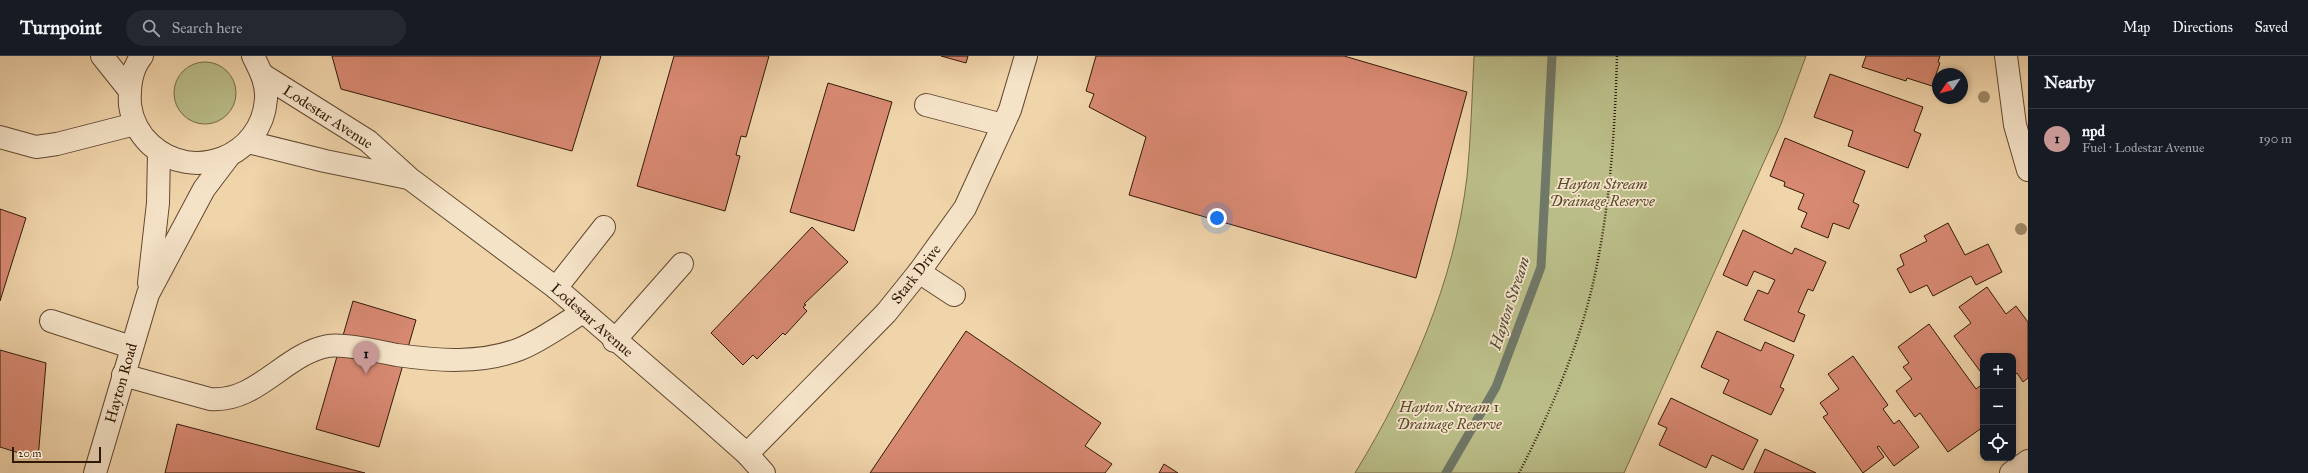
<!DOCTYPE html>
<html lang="en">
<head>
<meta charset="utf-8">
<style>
  body { margin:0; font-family:"IM FELL Great Primer",serif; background:#242831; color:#f1f3f6 }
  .controls { position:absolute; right:12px; bottom:12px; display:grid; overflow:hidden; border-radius:8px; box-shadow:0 2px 6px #0003 }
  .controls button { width:36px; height:36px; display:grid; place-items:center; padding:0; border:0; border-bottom:1px solid #363941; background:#171b24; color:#f1f3f6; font:20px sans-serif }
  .compass { position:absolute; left:1932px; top:12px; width:36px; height:36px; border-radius:50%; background:#171b24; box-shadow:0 2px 6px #0003; rotate:235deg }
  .scale { position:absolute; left:12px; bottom:10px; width:89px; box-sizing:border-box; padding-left:4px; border:2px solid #311908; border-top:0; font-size:11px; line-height:14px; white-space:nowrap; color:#311908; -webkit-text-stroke:3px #f5e3c8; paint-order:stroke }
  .you { position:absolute; left:1217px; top:162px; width:14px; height:14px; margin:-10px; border:3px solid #fff; border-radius:50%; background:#1a73e8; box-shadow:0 0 0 6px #1a73e833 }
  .badge { display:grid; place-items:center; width:26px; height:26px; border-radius:50%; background:#c59692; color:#111; font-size:13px; font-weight:700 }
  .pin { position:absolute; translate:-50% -33px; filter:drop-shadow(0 1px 2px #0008) }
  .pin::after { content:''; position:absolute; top:21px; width:14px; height:12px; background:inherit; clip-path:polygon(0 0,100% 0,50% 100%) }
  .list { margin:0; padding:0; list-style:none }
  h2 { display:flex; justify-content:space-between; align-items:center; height:52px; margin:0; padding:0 16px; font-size:17px }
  h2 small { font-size:13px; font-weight:400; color:#9ea1a6 }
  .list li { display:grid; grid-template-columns:26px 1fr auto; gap:12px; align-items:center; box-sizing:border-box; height:60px; padding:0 16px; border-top:1px solid #363941 }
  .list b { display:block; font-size:15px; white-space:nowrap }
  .list p { margin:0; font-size:13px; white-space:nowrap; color:#9ea1a6 }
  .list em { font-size:13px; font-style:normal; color:#9ea1a6 }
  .icon { flex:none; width:22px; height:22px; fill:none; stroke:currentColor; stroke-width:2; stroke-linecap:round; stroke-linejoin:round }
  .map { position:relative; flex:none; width:2028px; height:417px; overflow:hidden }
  header { display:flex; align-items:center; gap:24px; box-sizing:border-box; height:56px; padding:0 20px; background:#171b24; border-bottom:1px solid #363941 }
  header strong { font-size:19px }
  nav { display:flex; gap:22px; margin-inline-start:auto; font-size:14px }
  .search { width:280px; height:36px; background:#242831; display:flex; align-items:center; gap:10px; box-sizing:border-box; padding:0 14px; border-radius:22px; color:#9ea1a6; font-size:15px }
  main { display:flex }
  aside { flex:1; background:#171b24 }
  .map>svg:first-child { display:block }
  .green { fill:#babd88; stroke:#766b48 }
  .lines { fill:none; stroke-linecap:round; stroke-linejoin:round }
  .stream { stroke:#707867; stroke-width:9 }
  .building { fill:#d88972; stroke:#311908 }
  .minor-casing { stroke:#614830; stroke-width:24 }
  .path { stroke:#311908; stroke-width:2.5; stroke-dasharray:1 2; stroke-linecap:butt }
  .minor { stroke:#f5e3c8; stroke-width:22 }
  .tree { fill:#9e8866 }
  .labels { text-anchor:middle; stroke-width:3.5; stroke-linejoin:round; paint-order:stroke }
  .street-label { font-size:15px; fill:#311908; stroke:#f5e3c8 }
  .park-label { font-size:15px; font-style:italic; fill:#5a4a2e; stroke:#f5e3c8 }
  .water-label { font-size:16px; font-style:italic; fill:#504937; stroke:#f5e3c8 }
</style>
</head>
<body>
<header>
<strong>Turnpoint</strong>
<div class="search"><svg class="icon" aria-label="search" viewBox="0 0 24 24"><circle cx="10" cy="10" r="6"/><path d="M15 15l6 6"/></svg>Search here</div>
<nav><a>Map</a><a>Directions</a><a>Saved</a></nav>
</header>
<main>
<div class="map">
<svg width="2028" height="417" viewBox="0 0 2028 417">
  <rect width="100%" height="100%" fill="#f0d4aa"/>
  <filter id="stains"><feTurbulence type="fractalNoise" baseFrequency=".005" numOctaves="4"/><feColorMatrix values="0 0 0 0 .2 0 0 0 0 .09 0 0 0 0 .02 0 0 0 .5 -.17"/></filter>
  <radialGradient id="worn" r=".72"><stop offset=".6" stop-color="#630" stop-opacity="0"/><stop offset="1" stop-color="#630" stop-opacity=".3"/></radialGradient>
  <g class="green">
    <path d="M1474,0h332l-25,68 -157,349h-269c55,-90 99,-190 112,-296 4,-40 5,-81 7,-121z"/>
    <circle cx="205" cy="37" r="31"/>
  </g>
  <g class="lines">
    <polyline class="stream" points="1446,417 1496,331 1541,211 1552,0"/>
  </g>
  <g class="building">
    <polygon points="332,0 601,0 572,95 341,33"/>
    <polygon points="674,0 769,0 746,81 741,80 736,99 740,100 725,155 637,130"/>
    <polygon points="941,0 968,0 966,7"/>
    <polygon points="1096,0 1344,0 1467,36 1416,222 1129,139 1146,81 1089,51 1094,38 1086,35"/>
    <polygon points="1866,0 1940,0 1938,6 1940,7 1932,30 1907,22 1906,25 1862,11"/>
    <polygon points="1830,18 1923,51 1914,75 1921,78 1908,112 1848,90 1853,75 1814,61"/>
    <polygon points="828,27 892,46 854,175 790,156"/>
    <polygon points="1785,82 1865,115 1853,146 1859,149 1849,173 1833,167 1828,182 1801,171 1807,157 1798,153 1804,138 1784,130 1785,126 1770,120"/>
    <polygon points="0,153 26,162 0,245"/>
    <polygon points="1948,167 1965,199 1988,188 2002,216 1976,229 1971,220 1933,240 1927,229 1910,237 1897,213 1904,209 1900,199 1927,185 1924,180"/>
    <polygon points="812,171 848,206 804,248 806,249 803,251 807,255 785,279 783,277 757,303 753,299 743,309 711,277"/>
    <polygon points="1743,174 1792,198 1795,192 1826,206 1813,235 1808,233 1798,256 1805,259 1794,286 1744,264 1758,234 1768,238 1775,224 1754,215 1747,230 1723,219"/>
    <polygon points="1987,231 2006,258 2016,250 2028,266 2028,322 2023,326 2017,317 2013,320 2013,300 1983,300 1983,313 1980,315 1954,280 1971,267 1959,251"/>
    <polygon points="353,245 416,264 379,391 316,373"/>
    <polygon points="1929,268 1976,333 1980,330 1983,334 1983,371 1948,396 1920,357 1915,361 1896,335 1912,323 1903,311 1909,307 1898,291"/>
    <polygon points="966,275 1101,367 1085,390 1112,408 1105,417 870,417"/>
    <polygon points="1717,275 1761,295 1765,286 1794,299 1780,331 1784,333 1771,359 1723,337 1729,324 1701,311"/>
    <polygon points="0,294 46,307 38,403 0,391"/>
    <polygon points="1853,300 1888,349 1883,353 1894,368 1899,364 1919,391 1894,410 1879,390 1877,391 1884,401 1863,417 1823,361 1828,358 1820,347 1839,333 1828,318"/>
    <polygon points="1671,342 1758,384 1743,414 1712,399 1706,412 1659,389 1667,372 1658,368"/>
    <polygon points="177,368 365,417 165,417"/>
    <polygon points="1765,393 1816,417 1754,417"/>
    <polygon points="1164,408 1178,417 1159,417"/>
  </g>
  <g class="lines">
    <defs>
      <g id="minor">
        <polyline points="102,0 130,35"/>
        <path d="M142,0c-11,13 -13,32 -12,49 2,15 10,30 21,40 42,38 111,12 115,-46 1,-16 -6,-29 -13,-43"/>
        <polyline points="2006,0 2015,69 2028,114"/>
        <polyline points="263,19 368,85 409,122 556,232 703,359 747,398 764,417"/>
        <polyline points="926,49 1003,69"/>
        <polyline points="0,81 36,91 57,88 135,68"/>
        <polyline points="248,86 325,105 408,122"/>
        <polyline points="919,216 954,239"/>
        <polyline points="149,227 158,147 159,96"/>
        <polyline points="556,232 604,171"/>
        <polyline points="51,265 131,291"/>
        <polyline points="614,285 682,208"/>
        <path d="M123,319l87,24c47,4 74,-45 118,-53 15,-3 53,6 69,9 41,6 84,9 123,-6 22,-9 42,-24 63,-37"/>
        <polyline points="747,398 886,257 919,216 965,152 1010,54 1026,0"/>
        <polyline points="95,417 148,238 204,133 229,100"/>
        <polyline points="2011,417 2028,405"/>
      </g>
    </defs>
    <use href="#minor" class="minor-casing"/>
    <path class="path" d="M1519,417c32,-62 60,-127 75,-194 16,-73 21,-149 23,-223"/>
    <use href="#minor" class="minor"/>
  </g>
  <g class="tree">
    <circle cx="1984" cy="41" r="6"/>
    <circle cx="2021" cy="173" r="6"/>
  </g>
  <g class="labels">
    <g class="street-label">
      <text transform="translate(328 61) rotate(33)" y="5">Lodestar Avenue</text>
      <text transform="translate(916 218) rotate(-52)" y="5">Stark Drive</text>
      <text transform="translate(592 264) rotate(41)" y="5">Lodestar Avenue</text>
      <text transform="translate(121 327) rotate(-74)" y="5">Hayton Road</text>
    </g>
    <g class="park-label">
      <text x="1602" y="133">Hayton Stream<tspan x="1602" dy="17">Drainage Reserve</tspan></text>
      <text x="1449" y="356">Hayton Stream 1<tspan x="1449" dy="17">Drainage Reserve</tspan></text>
    </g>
    <g class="water-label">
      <text transform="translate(1509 247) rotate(-72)" y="6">Hayton Stream</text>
    </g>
  </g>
  <rect width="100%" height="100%" filter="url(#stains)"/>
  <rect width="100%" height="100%" fill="url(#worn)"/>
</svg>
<div class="controls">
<button>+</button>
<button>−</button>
<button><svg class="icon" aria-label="locate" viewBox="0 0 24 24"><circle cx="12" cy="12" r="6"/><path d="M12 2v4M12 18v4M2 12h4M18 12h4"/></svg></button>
</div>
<svg class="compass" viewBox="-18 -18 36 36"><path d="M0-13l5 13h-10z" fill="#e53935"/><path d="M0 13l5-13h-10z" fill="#9ea1a6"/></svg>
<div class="scale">20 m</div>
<div class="you"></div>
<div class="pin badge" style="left:366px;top:318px">1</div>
</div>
<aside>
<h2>Nearby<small></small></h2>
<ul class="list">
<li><span class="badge">1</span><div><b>npd</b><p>Fuel · Lodestar Avenue</p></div><em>190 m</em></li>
</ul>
</aside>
</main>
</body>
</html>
